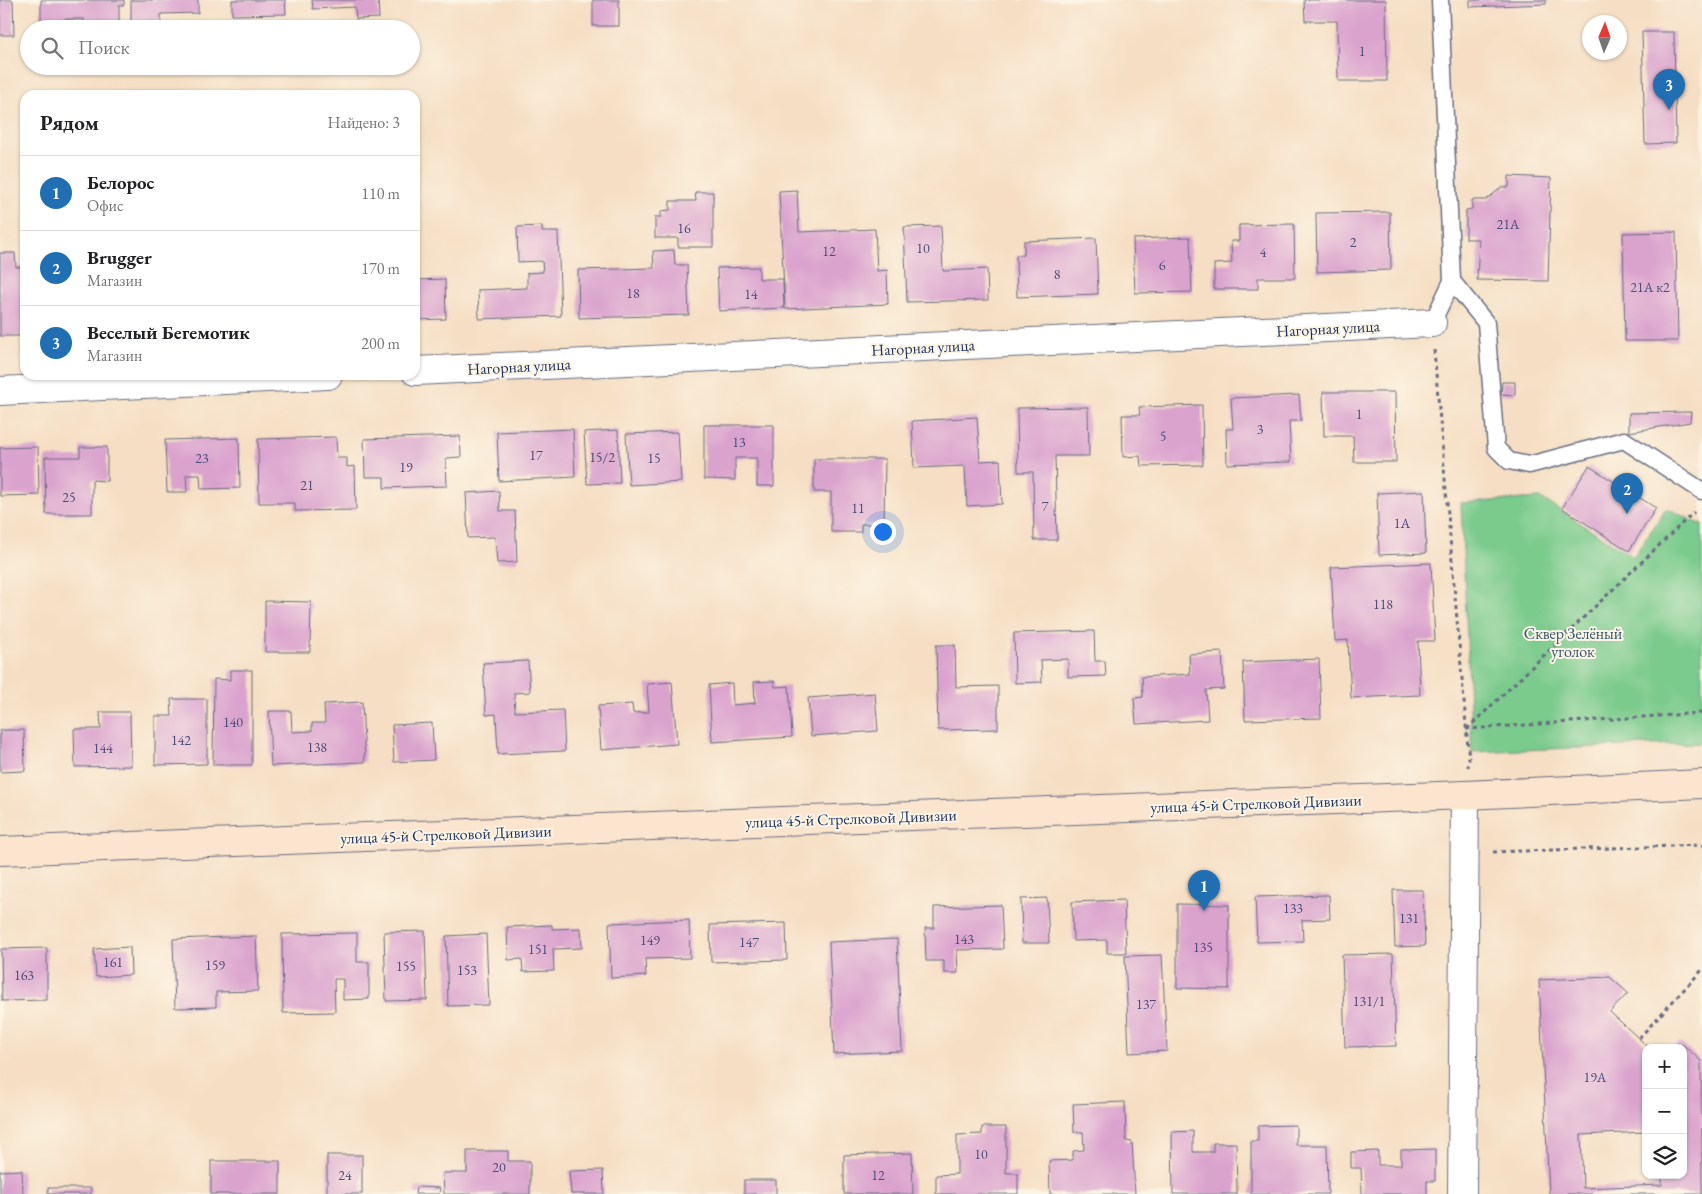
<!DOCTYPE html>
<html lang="ru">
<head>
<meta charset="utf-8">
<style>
  body { margin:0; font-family:"EB Garamond",serif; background:#f6f6f6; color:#202124 }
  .controls { position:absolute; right:15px; bottom:15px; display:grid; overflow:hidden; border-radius:10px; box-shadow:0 1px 4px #0004 }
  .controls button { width:45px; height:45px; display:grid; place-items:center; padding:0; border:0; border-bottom:1px solid #e0e0e0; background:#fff; color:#202124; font:25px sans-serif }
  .compass { position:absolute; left:1582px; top:15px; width:45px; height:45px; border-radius:50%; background:#fff; box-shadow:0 1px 4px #0004; rotate:2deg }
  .you { position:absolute; left:882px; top:531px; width:18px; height:18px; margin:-12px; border:4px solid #fff; border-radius:50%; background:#1a73e8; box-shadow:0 0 0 8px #1a73e833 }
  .badge { display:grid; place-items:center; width:32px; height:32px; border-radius:50%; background:#1f6fb2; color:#fff; font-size:16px; font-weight:700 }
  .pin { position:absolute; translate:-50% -41px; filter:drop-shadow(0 1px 2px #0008) }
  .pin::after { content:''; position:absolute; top:26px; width:18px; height:15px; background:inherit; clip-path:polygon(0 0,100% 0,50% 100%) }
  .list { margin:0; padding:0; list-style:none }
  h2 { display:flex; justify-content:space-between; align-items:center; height:65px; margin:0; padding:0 20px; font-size:21px }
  h2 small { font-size:16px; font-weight:400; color:#757577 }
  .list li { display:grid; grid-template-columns:32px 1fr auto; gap:15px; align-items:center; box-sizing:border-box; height:75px; padding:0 20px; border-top:1px solid #e0e0e0 }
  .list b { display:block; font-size:19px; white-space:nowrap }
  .list p { margin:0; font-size:16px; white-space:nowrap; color:#757577 }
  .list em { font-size:16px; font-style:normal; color:#757577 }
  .icon { flex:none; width:28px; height:28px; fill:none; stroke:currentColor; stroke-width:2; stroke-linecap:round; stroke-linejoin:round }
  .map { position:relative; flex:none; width:1702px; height:1194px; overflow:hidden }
  .search { position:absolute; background:#fff; box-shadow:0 1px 4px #0004; left:20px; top:20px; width:400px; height:55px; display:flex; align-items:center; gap:12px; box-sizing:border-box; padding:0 18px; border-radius:28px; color:#757577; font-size:19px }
  .panel { position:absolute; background:#fff; box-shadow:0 1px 4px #0004; left:20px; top:90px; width:400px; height:290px; border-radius:15px }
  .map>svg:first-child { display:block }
  .green { fill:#7acb8c; stroke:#4a7d75 }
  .building { fill:#daa3ce }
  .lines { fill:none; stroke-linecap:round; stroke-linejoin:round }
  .lane-casing { stroke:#676c81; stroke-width:19 }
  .street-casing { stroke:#676c81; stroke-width:30 }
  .secondary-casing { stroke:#676c81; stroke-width:30 }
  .path { stroke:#676c81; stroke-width:3; stroke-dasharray:4 4; stroke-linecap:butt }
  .lane { stroke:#fff; stroke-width:16 }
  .street { stroke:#fff; stroke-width:28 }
  .secondary { stroke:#fce5cf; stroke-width:28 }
  .labels { text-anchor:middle; stroke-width:4; stroke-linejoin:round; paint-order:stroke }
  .number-label { font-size:14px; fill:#4b4c7a }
  .street-label { font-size:16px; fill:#1b2f5e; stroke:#fcf5e5 }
  .park-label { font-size:16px; fill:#33566a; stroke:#fcf5e5 }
</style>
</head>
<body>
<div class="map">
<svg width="1702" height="1194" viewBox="0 0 1702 1194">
  <rect width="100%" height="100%" fill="#fcf5e5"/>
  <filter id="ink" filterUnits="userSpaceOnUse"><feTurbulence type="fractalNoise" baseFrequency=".02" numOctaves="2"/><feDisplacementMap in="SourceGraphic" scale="10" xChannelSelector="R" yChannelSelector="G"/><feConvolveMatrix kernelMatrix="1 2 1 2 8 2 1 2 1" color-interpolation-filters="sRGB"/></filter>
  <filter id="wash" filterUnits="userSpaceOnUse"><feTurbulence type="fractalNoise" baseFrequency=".0096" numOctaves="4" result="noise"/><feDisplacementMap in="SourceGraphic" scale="20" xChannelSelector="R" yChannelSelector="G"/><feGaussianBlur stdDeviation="1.12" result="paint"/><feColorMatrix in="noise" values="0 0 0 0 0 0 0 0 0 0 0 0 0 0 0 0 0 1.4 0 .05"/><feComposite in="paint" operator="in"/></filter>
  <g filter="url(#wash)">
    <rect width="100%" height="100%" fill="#f5dec3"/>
    <polygon class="green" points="1541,498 1633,557 1667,508 1702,525 1702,743 1472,752 1461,503"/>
    <g id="blocks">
      <g class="building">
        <polygon points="0,0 13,0 14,35 0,35"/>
        <polygon points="41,0 124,0 124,5 119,5 119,29 84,29 84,19 64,19 64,29 41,29"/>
        <polygon points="131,0 198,0 198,13 161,14 161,29 131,29"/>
        <polygon points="232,0 285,0 286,14 232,15"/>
        <polygon points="312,0 378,0 379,18 356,19 355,7 313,9"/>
        <rect x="593" y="0" width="26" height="26"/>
        <polygon points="1304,0 1386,0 1387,81 1338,81 1337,21 1305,21"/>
        <polygon points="1470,0 1546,0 1546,4 1470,7"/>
        <polygon points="1642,32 1674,32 1676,143 1645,144"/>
        <polygon points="1509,176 1551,178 1548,281 1477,280 1479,239 1466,239 1466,210 1472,209 1472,200 1486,200 1502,187 1509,187"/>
        <polygon points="797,190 799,232 875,229 877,271 887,270 888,304 785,309 779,191"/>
        <polygon points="695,192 713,192 713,247 678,247 678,238 655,238 655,217 661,217 661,211 670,210 670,201 696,201"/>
        <polygon points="1390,212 1391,270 1317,272 1316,213"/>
        <polygon points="1294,224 1295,278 1258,278 1258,289 1214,289 1214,264 1232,263 1231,241 1239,241 1239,225"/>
        <polygon points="542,226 542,232 558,232 561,316 479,319 478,290 527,288 527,273 543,272 542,261 518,262 517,227"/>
        <polygon points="941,226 943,271 987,269 988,300 907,302 904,227"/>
        <polygon points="1676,232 1678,341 1625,341 1623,233"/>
        <polygon points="1190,237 1192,292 1135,293 1133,239"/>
        <polygon points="1096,238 1098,294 1017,297 1016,255 1024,255 1024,241"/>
        <polygon points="674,250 675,265 687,265 689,315 579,318 578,270 654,268 653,251"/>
        <polygon points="0,253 15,253 16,267 25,267 25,336 0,336"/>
        <polygon points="759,267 759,279 783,279 784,308 719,311 717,268"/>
        <polygon points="445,279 446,319 415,320 415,280"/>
        <polygon points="1502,382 1515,382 1515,395 1501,394"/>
        <polygon points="1323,392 1395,392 1396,462 1354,462 1353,436 1324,436"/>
        <polygon points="1299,395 1301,421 1289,421 1291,462 1227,464 1226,429 1233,429 1231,398"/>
        <polygon points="1202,405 1203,465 1141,466 1140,456 1123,457 1122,415 1140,415 1139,407"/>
        <polygon points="1088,407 1089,456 1055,456 1057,540 1034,540 1033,472 1018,472 1017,408"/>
        <polygon points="1691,412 1690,422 1629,432 1629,413"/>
        <polygon points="977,417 980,461 1000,460 1002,504 967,506 965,466 914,468 912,421"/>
        <polygon points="704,425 774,425 774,486 757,486 757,458 735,458 735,480 704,479"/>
        <polygon points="573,429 575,477 499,481 497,432"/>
        <polygon points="618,430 620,483 587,484 584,432"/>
        <polygon points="678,432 681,482 629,485 626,434"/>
        <polygon points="460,436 461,457 446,458 447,486 384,488 384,477 365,477 364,439"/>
        <polygon points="336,437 337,458 347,458 347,467 355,466 356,510 295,511 295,503 259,503 258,439"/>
        <polygon points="239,438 240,488 201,489 200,475 186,475 187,492 167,492 165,440"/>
        <polygon points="38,447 39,495 0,496 0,448"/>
        <polygon points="80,447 107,447 107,481 92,480 92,514 46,514 45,457 80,457"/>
        <polygon points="814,459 885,459 884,524 861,524 861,532 831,532 831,492 814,492"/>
        <polygon points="1589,466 1656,508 1629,551 1562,508"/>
        <polygon points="499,491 500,511 515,511 517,562 497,563 495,537 468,538 466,493"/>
        <polygon points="1424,491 1426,553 1379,555 1377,493"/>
        <polygon points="1431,563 1435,641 1418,641 1420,695 1351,698 1348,640 1335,641 1331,567"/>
        <polygon points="265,601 311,602 310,652 265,652"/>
        <polygon points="1094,631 1095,661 1105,661 1106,676 1068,677 1068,659 1041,660 1042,682 1015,683 1014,633"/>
        <polygon points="936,645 955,645 956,687 998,686 998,729 938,730"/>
        <polygon points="1222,652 1224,689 1206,690 1208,720 1136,724 1134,698 1143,697 1142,677 1190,674 1189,654"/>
        <polygon points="1319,659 1321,718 1245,720 1243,662"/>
        <polygon points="528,661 530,692 514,693 515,712 563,710 565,751 498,754 496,714 486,715 483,663"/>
        <polygon points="230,670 252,670 252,765 213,765 214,679 230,680"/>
        <polygon points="774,681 775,687 789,686 792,737 712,742 709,685 732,683 733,705 755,703 754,682"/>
        <polygon points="672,682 677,744 601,750 598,706 632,704 633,713 649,712 647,684"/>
        <polygon points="875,693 878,731 811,736 808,698"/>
        <polygon points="171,699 207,699 207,764 155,765 155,716 172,716"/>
        <polygon points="362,702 365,762 271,766 269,711 291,711 292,732 312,731 312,723 325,723 324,704"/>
        <polygon points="100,712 130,712 131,766 75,767 74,729 101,729"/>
        <polygon points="432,723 434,760 394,762 392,725"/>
        <polygon points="0,730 24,730 25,771 0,772"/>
        <polygon points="1393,890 1423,890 1425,946 1395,947"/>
        <polygon points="1329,895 1330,919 1302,920 1303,941 1257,942 1255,897"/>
        <polygon points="1047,898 1049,943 1022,943 1021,899"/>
        <polygon points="1124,900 1126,953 1107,953 1107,940 1073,941 1072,902"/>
        <polygon points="1177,904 1229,905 1229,989 1177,988"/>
        <polygon points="1001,905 1003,949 957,950 958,973 944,973 944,961 926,961 925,928 934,928 934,907"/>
        <polygon points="689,920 690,958 645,959 646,976 611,978 609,923"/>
        <polygon points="786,923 787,960 711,962 710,925"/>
        <polygon points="552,925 552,929 581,928 582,948 553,949 554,971 523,972 522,959 508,960 507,927"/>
        <polygon points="425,931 427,1000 386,1001 384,932"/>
        <polygon points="357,933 357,962 369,962 369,999 343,1000 343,979 334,979 335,1012 283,1013 282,934"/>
        <polygon points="486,934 489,1005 448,1006 446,936"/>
        <polygon points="256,936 258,991 216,992 216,1007 175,1008 173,939"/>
        <polygon points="897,939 902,1051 834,1054 829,942"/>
        <polygon points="130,947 131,975 96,977 94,949"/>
        <polygon points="47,948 47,1000 2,1001 1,949"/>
        <polygon points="1393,954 1396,1046 1345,1047 1342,955"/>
        <polygon points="1162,955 1167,1051 1129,1053 1125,956"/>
        <polygon points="1610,977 1628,993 1610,1012 1649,1048 1646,1048 1646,1132 1581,1135 1583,1188 1662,1185 1662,1175 1683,1175 1683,1048 1674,1048 1680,1042 1701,1061 1702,1194 1549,1194 1539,980"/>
        <polygon points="1125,1102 1126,1141 1132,1142 1135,1194 1050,1194 1049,1161 1073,1160 1073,1151 1084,1150 1083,1132 1074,1132 1073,1104"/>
        <polygon points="1296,1125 1296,1145 1327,1145 1328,1194 1251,1194 1251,1141 1258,1141 1258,1126"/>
        <polygon points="982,1127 1006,1127 1006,1173 1018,1173 1018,1194 936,1194 936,1175 957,1174 957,1135 982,1134"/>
        <polygon points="1193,1131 1193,1152 1213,1152 1213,1143 1236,1143 1237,1194 1173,1194 1172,1132"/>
        <polygon points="1435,1149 1435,1181 1427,1181 1427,1194 1362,1194 1361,1168 1351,1168 1351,1152 1378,1151 1378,1165 1401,1165 1401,1150"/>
        <polygon points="467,1151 508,1151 508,1161 530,1161 530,1194 444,1194 443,1173 467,1173"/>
        <polygon points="912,1153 913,1194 844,1194 844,1155"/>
        <rect x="327" y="1155" width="35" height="39"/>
        <rect x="211" y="1161" width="69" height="33"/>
        <polygon points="22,1170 23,1194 0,1194 0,1171"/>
        <polygon points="603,1170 604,1194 571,1194 569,1171"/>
        <rect x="744" y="1180" width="32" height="14"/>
        <polygon points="416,1187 440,1188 439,1194 415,1194"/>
        <rect x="48" y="1188" width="43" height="6"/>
      </g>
    </g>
  </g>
  <g filter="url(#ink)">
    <use href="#blocks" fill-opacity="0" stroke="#676c81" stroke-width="1"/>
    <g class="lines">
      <defs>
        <g id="lane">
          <polyline points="1452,281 1486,323 1496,448 1509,461 1529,465 1624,440 1702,491"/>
          <polyline points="1432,323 1452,281 1440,0"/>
        </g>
        <g id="street">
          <polyline points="415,371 1432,323"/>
          <polyline points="0,391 328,375"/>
          <polyline points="1462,1194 1465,795"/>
        </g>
        <polyline id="secondary" points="0,851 1465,795 1702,784"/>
      </defs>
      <use href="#lane" class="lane-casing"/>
      <use href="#street" class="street-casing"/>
      <use href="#secondary" class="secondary-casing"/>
      <g class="path">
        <polyline points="1434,350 1469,760 1468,767"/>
        <polyline points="1466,729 1702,713"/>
        <polyline points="1467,729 1694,512"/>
        <polyline points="1493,852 1702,845"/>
        <polyline points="1639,1038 1702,970"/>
      </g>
      <use href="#lane" class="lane"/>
      <use href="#street" class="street"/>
      <use href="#secondary" class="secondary"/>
    </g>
  </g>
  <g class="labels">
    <g class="number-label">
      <text x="1362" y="56">1</text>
      <text x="1508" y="229">21А</text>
      <text x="684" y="233">16</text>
      <text x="1353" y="247">2</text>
      <text x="923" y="253">10</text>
      <text x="829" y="256">12</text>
      <text x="1263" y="257">4</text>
      <text x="1162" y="270">6</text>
      <text x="1057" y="279">8</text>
      <text x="1650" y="292">21А к2</text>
      <text x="633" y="298">18</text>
      <text x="751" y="299">14</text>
      <text x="1359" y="419">1</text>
      <text x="1260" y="434">3</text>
      <text x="1163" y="441">5</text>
      <text x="739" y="447">13</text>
      <text x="536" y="460">17</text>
      <text x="602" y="462">15/2</text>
      <text x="202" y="463">23</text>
      <text x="654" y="463">15</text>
      <text x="406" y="472">19</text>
      <text x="307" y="490">21</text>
      <text x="69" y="502">25</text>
      <text x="1045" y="511">7</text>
      <text x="858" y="513">11</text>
      <text x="1402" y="528">1А</text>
      <text x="1383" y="609">118</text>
      <text x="233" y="727">140</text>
      <text x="181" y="745">142</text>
      <text x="317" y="752">138</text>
      <text x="103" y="753">144</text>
      <text x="1293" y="913">133</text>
      <text x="1409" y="923">131</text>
      <text x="964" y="944">143</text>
      <text x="650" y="945">149</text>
      <text x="749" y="947">147</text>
      <text x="1203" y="952">135</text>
      <text x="538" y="954">151</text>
      <text x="113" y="967">161</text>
      <text x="215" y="970">159</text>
      <text x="406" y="971">155</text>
      <text x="467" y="975">153</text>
      <text x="24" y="980">163</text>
      <text x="1369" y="1006">131/1</text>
      <text x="1146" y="1009">137</text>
      <text x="1595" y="1082">19А</text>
      <text x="981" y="1159">10</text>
      <text x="499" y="1172">20</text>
      <text x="345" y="1180">24</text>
      <text x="878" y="1180">12</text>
    </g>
    <g class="street-label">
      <text transform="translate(1328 328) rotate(-3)" y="6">Нагорная улица</text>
      <text transform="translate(923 347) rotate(-3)" y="6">Нагорная улица</text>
      <text transform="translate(519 366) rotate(-3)" y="6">Нагорная улица</text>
      <text transform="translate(1256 803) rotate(-2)" y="6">улица 45-й Стрелковой Дивизии</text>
      <text transform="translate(851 818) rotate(-2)" y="6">улица 45-й Стрелковой Дивизии</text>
      <text transform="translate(446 834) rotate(-2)" y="6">улица 45-й Стрелковой Дивизии</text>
    </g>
    <g class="park-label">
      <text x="1573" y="639">Сквер Зелёный<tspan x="1573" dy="18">уголок</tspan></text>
    </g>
  </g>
</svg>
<div class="controls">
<button>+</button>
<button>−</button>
<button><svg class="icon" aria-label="layers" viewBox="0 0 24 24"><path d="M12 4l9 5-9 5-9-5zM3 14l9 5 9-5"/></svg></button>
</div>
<svg class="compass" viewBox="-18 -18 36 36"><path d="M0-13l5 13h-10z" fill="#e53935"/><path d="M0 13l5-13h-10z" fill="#757577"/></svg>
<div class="you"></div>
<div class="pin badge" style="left:1204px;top:911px">1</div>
<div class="pin badge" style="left:1627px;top:514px">2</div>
<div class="pin badge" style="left:1669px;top:110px">3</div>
<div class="search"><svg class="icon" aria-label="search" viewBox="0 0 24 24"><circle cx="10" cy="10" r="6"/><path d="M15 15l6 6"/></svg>Поиск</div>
<section class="panel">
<h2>Рядом<small>Найдено: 3</small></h2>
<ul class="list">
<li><span class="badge">1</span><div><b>Белорос</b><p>Офис</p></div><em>110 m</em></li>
<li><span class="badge">2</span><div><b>Brugger</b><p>Магазин</p></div><em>170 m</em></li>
<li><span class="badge">3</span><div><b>Веселый Бегемотик</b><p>Магазин</p></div><em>200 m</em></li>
</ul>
</section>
</div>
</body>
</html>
